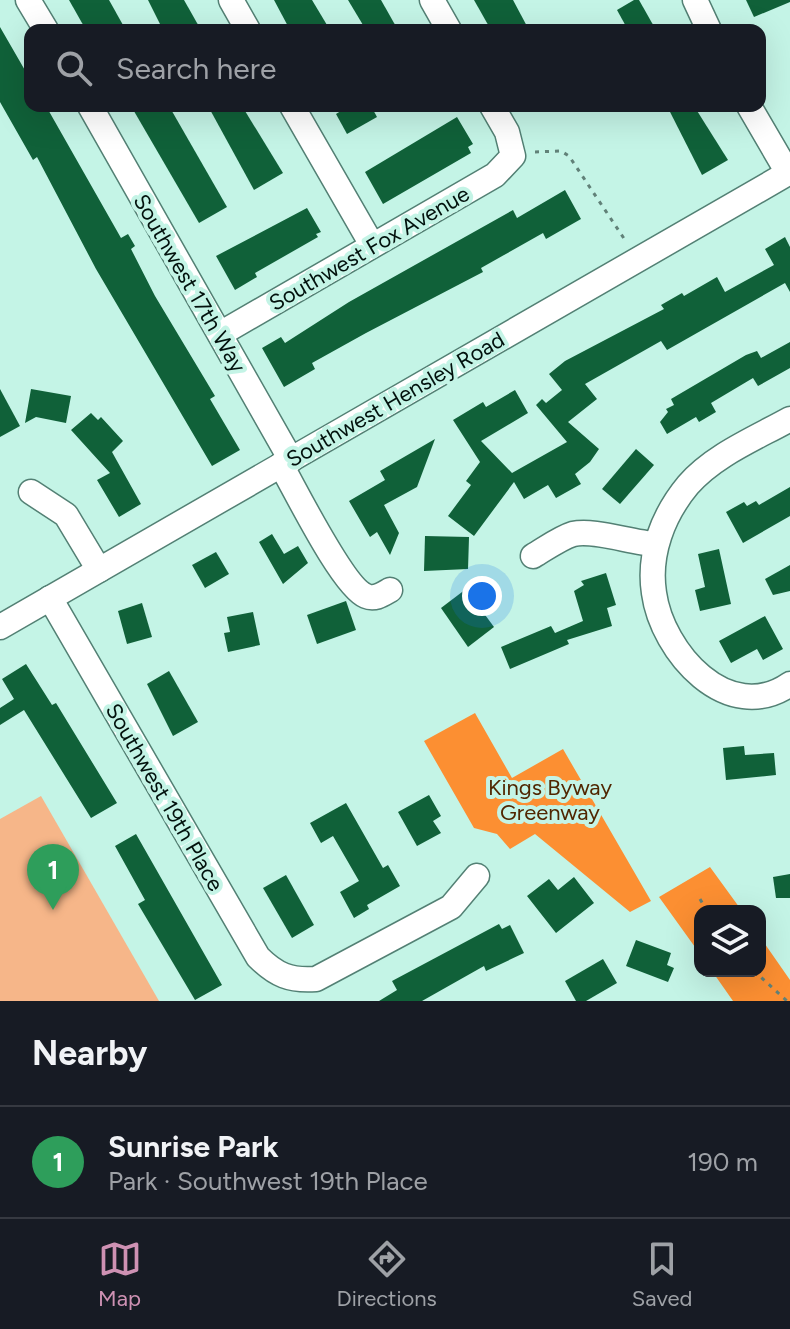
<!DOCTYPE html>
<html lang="en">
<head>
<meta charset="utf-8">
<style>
  body { margin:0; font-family:Figtree,sans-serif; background:#20242c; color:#f1f3f6 }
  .controls { position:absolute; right:24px; bottom:24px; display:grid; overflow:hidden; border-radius:16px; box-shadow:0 8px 32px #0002 }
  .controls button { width:72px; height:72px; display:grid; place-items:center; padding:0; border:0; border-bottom:2px solid #363941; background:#171b24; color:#f1f3f6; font:40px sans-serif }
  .you { position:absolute; left:482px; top:596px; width:28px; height:28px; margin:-20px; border:6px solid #fff; border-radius:50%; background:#1a73e8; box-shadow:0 0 0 12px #1a73e833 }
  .badge { display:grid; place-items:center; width:52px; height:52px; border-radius:50%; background:#ce91b3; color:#fff; font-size:26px; font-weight:700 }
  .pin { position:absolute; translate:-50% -66px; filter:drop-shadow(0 2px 4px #0008) }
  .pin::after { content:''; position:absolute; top:42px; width:28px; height:24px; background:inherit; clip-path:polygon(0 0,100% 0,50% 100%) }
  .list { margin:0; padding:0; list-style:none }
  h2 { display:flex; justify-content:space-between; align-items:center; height:104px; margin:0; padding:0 32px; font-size:34px }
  h2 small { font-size:26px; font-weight:400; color:#9ea1a6 }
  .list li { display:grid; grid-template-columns:52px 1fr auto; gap:24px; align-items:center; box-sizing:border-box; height:112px; padding:0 32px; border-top:2px solid #363941 }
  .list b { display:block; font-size:30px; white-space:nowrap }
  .list p { margin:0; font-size:26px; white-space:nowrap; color:#9ea1a6 }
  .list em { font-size:26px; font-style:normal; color:#9ea1a6 }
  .icon { flex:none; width:44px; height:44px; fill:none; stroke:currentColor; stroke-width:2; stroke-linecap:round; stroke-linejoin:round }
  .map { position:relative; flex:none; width:790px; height:1001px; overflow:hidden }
  .search { position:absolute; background:#171b24; box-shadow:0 8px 32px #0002; left:24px; right:24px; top:24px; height:88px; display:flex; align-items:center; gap:20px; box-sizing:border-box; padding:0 28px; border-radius:16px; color:#9ea1a6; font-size:30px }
  .sheet { height:216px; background:#171b24 }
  nav { display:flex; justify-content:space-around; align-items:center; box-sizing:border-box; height:112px; border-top:2px solid #363941; background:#171b24; font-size:22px; color:#9ea1a6 }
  nav a { display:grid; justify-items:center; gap:4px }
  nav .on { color:#ce91b3 }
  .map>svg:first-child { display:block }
  .green { fill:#f6b689 }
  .forest { fill:#fc8f32 }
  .building { fill:#106139 }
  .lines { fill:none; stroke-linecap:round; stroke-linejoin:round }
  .minor-casing { stroke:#538074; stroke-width:27 }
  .path { stroke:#618178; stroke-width:3; stroke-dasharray:4 6; stroke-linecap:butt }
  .minor { stroke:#fff; stroke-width:24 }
  .labels { text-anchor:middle; stroke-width:8; stroke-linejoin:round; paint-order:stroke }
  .street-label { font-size:22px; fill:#02110d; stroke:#c4f4e6 }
  .park-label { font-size:22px; fill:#502601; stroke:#c4f4e6 }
</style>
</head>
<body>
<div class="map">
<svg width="790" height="1001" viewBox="0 0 790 1001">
  <rect width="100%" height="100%" fill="#c4f4e6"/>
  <polygon class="green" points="41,796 159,1001 0,1001 0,819"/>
  <g class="forest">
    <polygon points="475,713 512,778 563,749 651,901 630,912 535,834 510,849 497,834 474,828 424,741"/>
    <polygon points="710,867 742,911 700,911 700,954 659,897"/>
    <polygon points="760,937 790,980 790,1001 733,1001 712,971 760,971"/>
  </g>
  <g class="building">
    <polygon points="69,0 109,0 123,25 114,30 86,30"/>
    <polygon points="148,0 184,0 201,30 163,30"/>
    <polygon points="274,0 312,0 330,30 290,30"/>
    <polygon points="348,0 381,0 398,30 366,30"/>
    <polygon points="474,0 513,0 529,30 491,30"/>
    <polygon points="634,0 639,0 656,30 628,30 617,10"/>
    <polygon points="746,0 790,0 790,2 754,17"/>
    <polygon points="0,27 30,79 30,106 46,106 121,238 128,234 135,246 131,249 155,296 215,396 210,399 240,450 212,466 96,269 37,157 33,160 0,102"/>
    <polygon points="131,106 169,106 227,207 199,223"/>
    <polygon points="208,106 242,106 283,173 254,190"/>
    <polygon points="349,106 371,106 377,117 347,134 336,114"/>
    <polygon points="667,106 694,106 728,160 702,175"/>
    <polygon points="457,117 473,144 468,147 471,153 383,204 365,172"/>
    <polygon points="565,190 581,219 546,239 543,233 481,268 483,272 366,333 312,363 315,369 284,387 262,348 281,337 285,343 349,302 513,210 517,218"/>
    <polygon points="307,208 321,232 316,234 318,237 255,273 257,277 235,290 216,256"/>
    <polygon points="785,237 790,247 790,292 785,283 667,350 661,341 585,384 597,399 568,422 599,449 590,462 575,474 581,484 556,498 548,485 524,499 514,482 474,536 448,516 471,485 466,481 480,462 453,420 483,402 486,407 515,390 528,413 481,441 512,473 567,442 536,405 542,399 546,403 562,390 549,374 565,361 664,309 661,305 682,293 684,296 717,277 725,292 774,265 765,249"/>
    <polygon points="790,342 790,368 758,386 753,378 711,403 716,412 699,422 696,417 667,434 660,422 668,412 666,409 674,405 671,399 746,355 757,351 761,358"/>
    <polygon points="0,389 20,426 0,437"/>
    <polygon points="31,389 71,396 66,423 36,417 25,423"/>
    <polygon points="91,413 98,420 101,417 123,441 112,452 141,504 119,517 97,480 110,473 71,430"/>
    <polygon points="435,439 417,487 384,505 399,533 390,555 377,532 370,537 349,501 385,480 380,471"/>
    <polygon points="636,449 654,465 620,504 602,489"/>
    <polygon points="790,487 790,516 743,543 726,512 744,502 747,506 756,501 759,505"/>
    <polygon points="272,534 284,554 298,546 308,563 283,584 259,542"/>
    <polygon points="425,536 469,537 468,569 424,571"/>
    <polygon points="719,549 731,604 700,611 695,590 705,587 698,554"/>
    <polygon points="216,552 229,574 205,588 192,565"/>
    <polygon points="790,565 790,591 773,595 765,579"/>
    <polygon points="606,573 616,605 607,608 612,626 567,640 569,644 510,669 501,647 551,626 555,633 583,621 574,591 584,585 581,581"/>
    <polygon points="466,589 494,627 468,647 441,608"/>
    <polygon points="346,601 356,630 317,644 307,615"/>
    <polygon points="142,603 152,637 127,644 118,611"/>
    <polygon points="253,612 260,645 228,652 224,633 230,632 227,617"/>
    <polygon points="765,616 783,649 763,660 757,649 731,663 719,641"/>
    <polygon points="26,664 52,705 56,703 117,803 91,818 24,710 0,725 0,708 14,699 2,679"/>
    <polygon points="169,671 198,722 173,736 147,684"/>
    <polygon points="744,746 745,755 774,753 776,775 726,780 723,748"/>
    <polygon points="429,795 441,816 433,821 441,833 417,846 398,812"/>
    <polygon points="346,803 383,868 388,865 400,886 367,905 369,909 354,918 340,892 359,881 333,836 321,843 310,823"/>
    <polygon points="136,834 222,985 195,1000 138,904 145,900 115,846"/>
    <polygon points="790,874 790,898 776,898 773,877"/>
    <polygon points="286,875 314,925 292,938 263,888"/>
    <polygon points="574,877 594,903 556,933 527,896 549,879 558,890"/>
    <polygon points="499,924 502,929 510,925 524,953 486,971 484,966 422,1001 379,1001 397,990 392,981"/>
    <polygon points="636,940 671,953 667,965 674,968 668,982 626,966"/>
    <polygon points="603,959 617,983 586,1001 576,1001 565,981"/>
  </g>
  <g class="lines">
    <defs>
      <g id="minor">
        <polyline points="28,0 46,30"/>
        <polyline points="231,0 248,30"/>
        <polyline points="432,0 449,30"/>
        <polyline points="695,0 709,30"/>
        <polyline points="90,106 291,460"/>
        <polyline points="292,106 372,245"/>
        <polyline points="749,106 788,173"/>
        <polyline points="220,334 495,175 513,156 507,132 492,106"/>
        <path d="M790,419c-34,19 -76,36 -102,66 -25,30 -40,69 -34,108 8,59 74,134 136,91"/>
        <path d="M281,465c15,26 62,122 85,131 9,4 17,-2 24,-6"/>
        <polyline points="31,492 66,515 99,570"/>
        <path d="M533,556c12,-7 27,-18 40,-22 21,-5 59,9 83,10"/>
        <path d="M50,598l208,359c18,18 32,24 58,22l135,-72 26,-31"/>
        <polyline points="0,627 790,172"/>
      </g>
    </defs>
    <use href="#minor" class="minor-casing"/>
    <g class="path">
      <polyline points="535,152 561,151 569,156 627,243"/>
      <polyline points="700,899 707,911"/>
      <polyline points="754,971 787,1001"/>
    </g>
    <use href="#minor" class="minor"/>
  </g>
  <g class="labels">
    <g class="street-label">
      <text transform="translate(369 248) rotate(-30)" y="8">Southwest Fox Avenue</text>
      <text transform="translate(190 283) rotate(60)" y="8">Southwest 17th Way</text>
      <text transform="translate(395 399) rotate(-30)" y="8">Southwest Hensley Road</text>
      <text transform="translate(165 797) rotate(60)" y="8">Southwest 19th Place</text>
    </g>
    <g class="park-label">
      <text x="550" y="795">Kings Byway<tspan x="550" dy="25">Greenway</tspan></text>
    </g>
  </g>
</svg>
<div class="controls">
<button><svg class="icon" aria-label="layers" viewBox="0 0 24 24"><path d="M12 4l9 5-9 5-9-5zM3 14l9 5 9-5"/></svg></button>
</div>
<div class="you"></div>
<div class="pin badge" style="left:53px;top:910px;background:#2e9e5b">1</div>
<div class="search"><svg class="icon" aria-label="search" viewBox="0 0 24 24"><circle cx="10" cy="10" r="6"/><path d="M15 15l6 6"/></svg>Search here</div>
</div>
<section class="sheet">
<h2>Nearby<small></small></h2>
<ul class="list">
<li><span class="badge" style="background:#2e9e5b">1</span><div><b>Sunrise Park</b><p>Park · Southwest 19th Place</p></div><em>190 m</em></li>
</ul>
</section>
<nav>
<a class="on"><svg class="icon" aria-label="map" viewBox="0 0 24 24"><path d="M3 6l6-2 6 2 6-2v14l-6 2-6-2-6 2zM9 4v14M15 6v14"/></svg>Map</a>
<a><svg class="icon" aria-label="directions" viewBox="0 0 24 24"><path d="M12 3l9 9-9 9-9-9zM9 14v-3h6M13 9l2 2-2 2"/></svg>Directions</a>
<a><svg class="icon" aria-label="saved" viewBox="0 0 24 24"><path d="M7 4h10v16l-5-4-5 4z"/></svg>Saved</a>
</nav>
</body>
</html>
